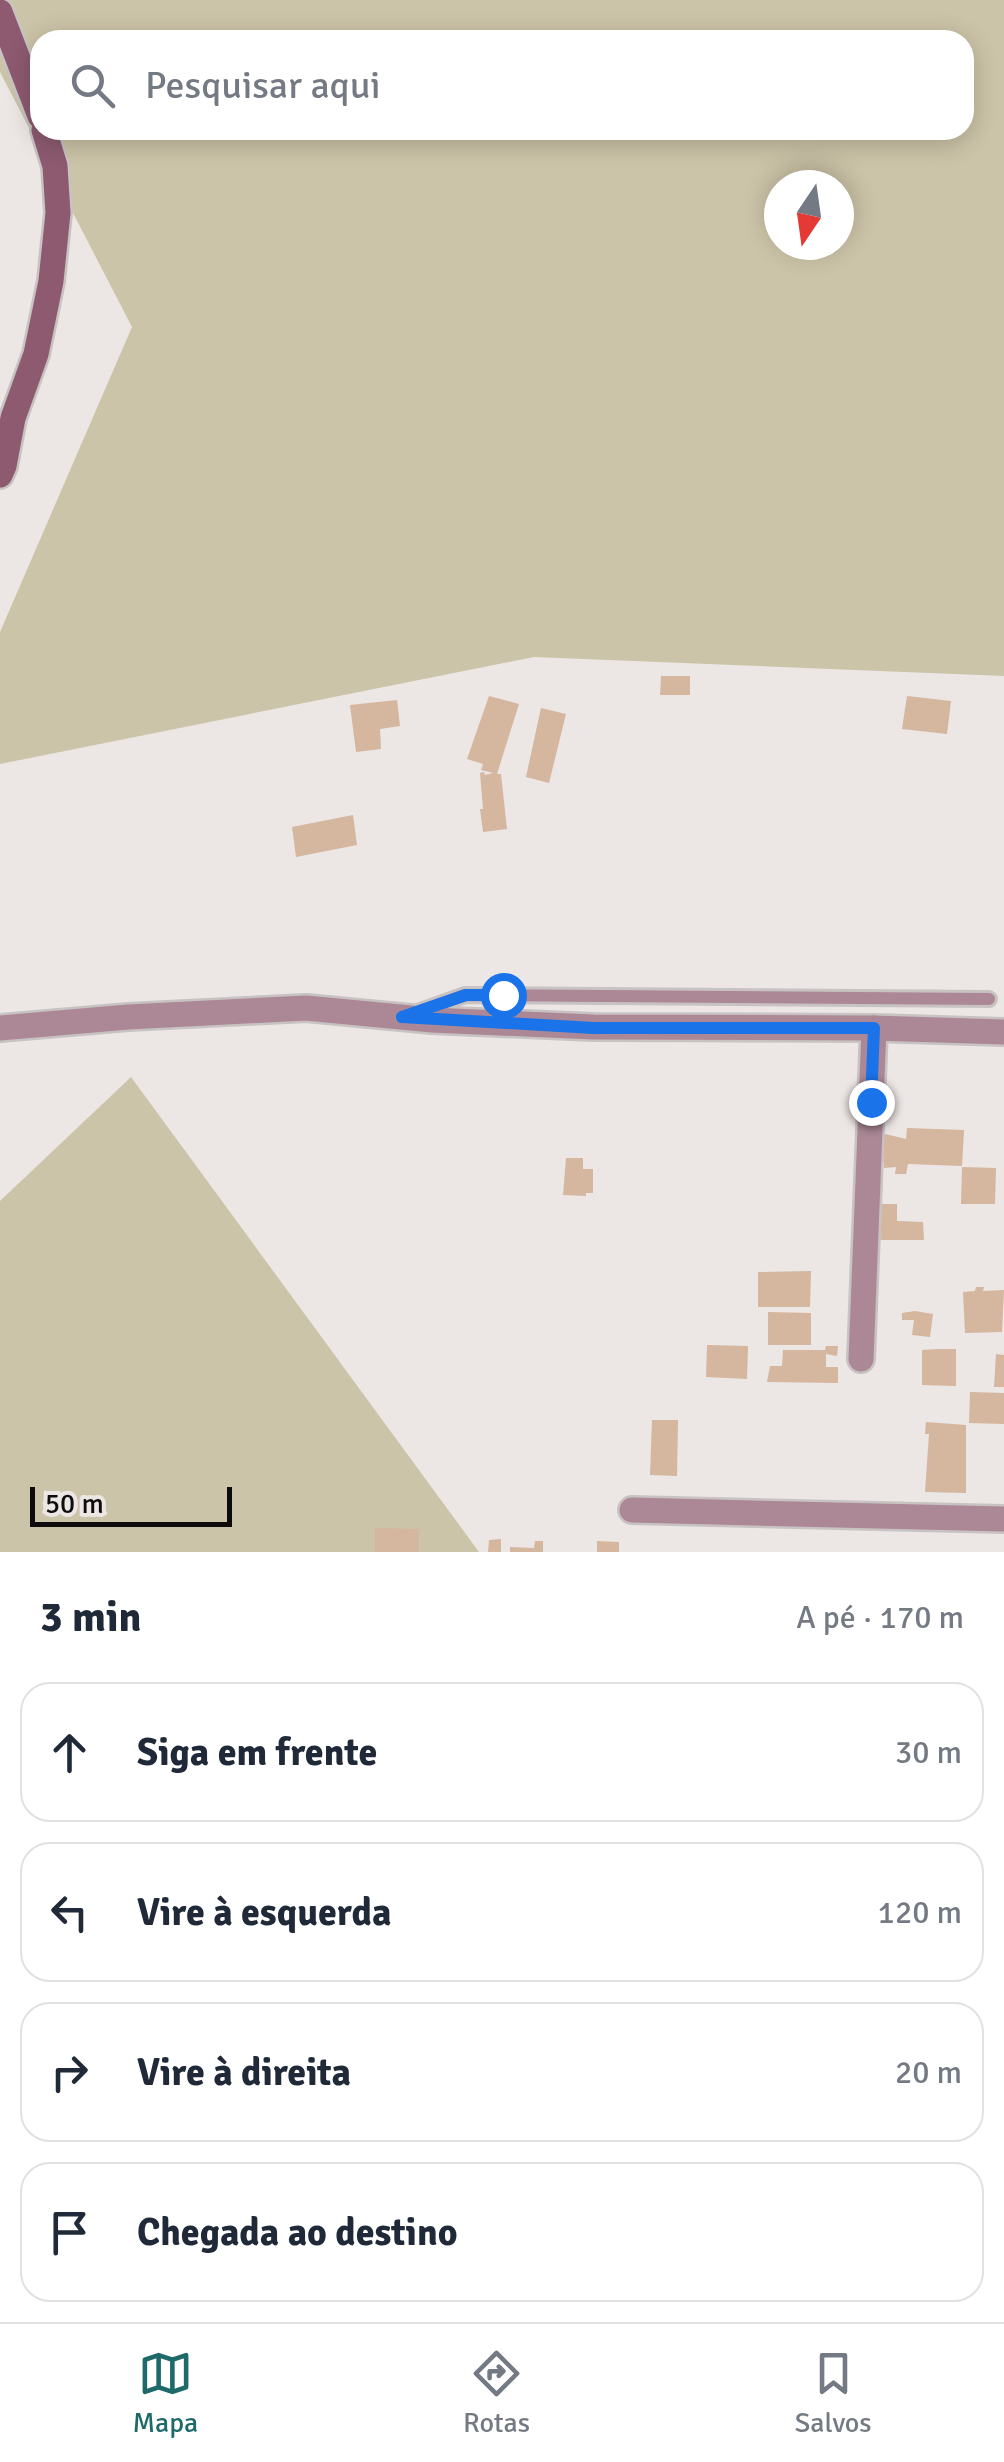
<!DOCTYPE html>
<html lang="pt">
<head>
<meta charset="utf-8">
<style>
  body { margin:0; font-family:Signika,sans-serif; background:#f6f6f7; color:#1f2937 }
  .compass { position:absolute; left:764px; top:170px; width:90px; height:90px; border-radius:50%; background:#fff; box-shadow:0 5px 25px #0003; rotate:193deg }
  .scale { position:absolute; left:30px; bottom:25px; width:202px; box-sizing:border-box; padding-left:10px; border:5px solid #0d0b0b; border-top:0; font-size:28px; line-height:35px; white-space:nowrap; color:#0d0b0b; -webkit-text-stroke:8px #ece6e5; paint-order:stroke }
  .stop { position:absolute; width:30px; height:30px; margin:-22px; border:8px solid #1a73e8; border-radius:50%; background:#fff }
  .stop.end { background:#1a73e8; border-color:#fff; box-shadow:0 2px 10px #0008 }
  .list { margin:0; padding:0; list-style:none }
  h2 { display:flex; justify-content:space-between; align-items:center; height:130px; margin:0; padding:0 40px; font-size:42px }
  h2 small { font-size:32px; font-weight:400; color:#747a83 }
  .list li { display:grid; grid-template-columns:65px 1fr auto; gap:30px; align-items:center; box-sizing:border-box; height:140px; margin:0 20px 20px; padding:0 20px; border:2px solid #e0e1e3; border-radius:30px }
  .list b { display:block; font-size:38px; white-space:nowrap }
  .list em { font-size:32px; font-style:normal; color:#747a83 }
  .icon { flex:none; width:55px; height:55px; fill:none; stroke:currentColor; stroke-width:2; stroke-linecap:round; stroke-linejoin:round }
  .map { position:relative; flex:none; width:1004px; height:1552px; overflow:hidden }
  .search { position:absolute; background:#fff; box-shadow:0 5px 25px #0003; left:30px; right:30px; top:30px; height:110px; display:flex; align-items:center; gap:25px; box-sizing:border-box; padding:0 35px; border-radius:30px; color:#747a83; font-size:38px }
  .sheet { height:770px; background:#fff }
  nav { display:flex; justify-content:space-around; align-items:center; box-sizing:border-box; height:140px; border-top:2px solid #e0e1e3; background:#fff; font-size:28px; color:#747a83 }
  nav a { display:grid; justify-items:center; gap:5px }
  nav .on { color:#1e6a6b }
  .map>svg:first-child { display:block }
  .green { fill:#ccc4a8; fill-rule:evenodd }
  .building { fill:#d5b69e }
  .lines { fill:none; stroke-linecap:round; stroke-linejoin:round }
  .lane-casing { stroke:#c8c3c2; stroke-width:18 }
  .street-casing { stroke:#c8c3c2; stroke-width:30 }
  .secondary-casing { stroke:#c8c3c2; stroke-width:30 }
  .lane { stroke:#ac8896; stroke-width:12 }
  .street { stroke:#ac8896; stroke-width:25 }
  .secondary { stroke:#8d5a70; stroke-width:25 }
  .route { stroke:#1a73e8; stroke-width:12 }
</style>
</head>
<body>
<div class="map">
<svg width="1004" height="1552" viewBox="0 0 1004 1552">
  <rect width="100%" height="100%" fill="#ece6e5"/>
  <g class="green">
    <path d="M0,0h1004v676l-470,-19 -534,107v-132l132,-305 -132,-255zM40,40h924v90h-924zM779,185h60v60h-60z"/>
    <polygon points="131,1077 479,1552 0,1552 0,1201"/>
  </g>
  <g class="building">
    <polygon points="661,676 690,676 690,695 660,695"/>
    <polygon points="489,696 519,704 497,774 501,774 507,829 483,832 480,809 483,809 480,773 484,772 485,775 493,773 481,770 483,764 467,759"/>
    <polygon points="907,696 951,701 947,734 902,729"/>
    <polygon points="397,700 400,726 380,729 381,749 356,752 350,705"/>
    <polygon points="541,708 566,714 549,783 526,777"/>
    <polygon points="353,815 357,845 296,857 292,827"/>
    <polygon points="907,1128 964,1130 962,1166 908,1164 906,1174 895,1174 896,1167 884,1168 884,1162 877,1161 877,1132 906,1139"/>
    <polygon points="566,1158 583,1158 583,1169 593,1169 593,1193 586,1193 586,1196 563,1195"/>
    <polygon points="962,1167 996,1168 995,1204 961,1204"/>
    <polygon points="879,1204 897,1204 897,1221 923,1222 924,1240 879,1240"/>
    <polygon points="811,1271 810,1307 758,1307 758,1272"/>
    <polygon points="976,1287 984,1287 983,1291 1004,1290 1002,1332 965,1333 963,1292 975,1291"/>
    <polygon points="915,1311 933,1314 930,1337 912,1335 914,1320 902,1320 902,1313"/>
    <polygon points="768,1312 811,1313 811,1345 768,1345"/>
    <polygon points="707,1345 748,1346 747,1379 706,1377"/>
    <polygon points="826,1346 838,1346 837,1356 826,1354 826,1367 838,1367 838,1383 767,1382 770,1366 782,1366 783,1350 825,1350"/>
    <polygon points="937,1349 956,1349 956,1386 922,1385 922,1350"/>
    <polygon points="996,1354 1004,1355 1004,1387 994,1387"/>
    <polygon points="970,1392 1004,1393 1004,1424 969,1423"/>
    <polygon points="652,1420 678,1420 677,1476 650,1475"/>
    <polygon points="926,1422 966,1425 966,1493 925,1492 929,1434 925,1434"/>
    <polygon points="375,1528 419,1529 419,1552 375,1552"/>
    <polygon points="501,1539 501,1552 488,1552 489,1540"/>
    <polygon points="535,1541 543,1541 543,1552 510,1552 510,1547 534,1548"/>
    <polygon points="597,1541 619,1542 619,1552 597,1552"/>
  </g>
  <g class="lines">
    <defs>
      <polyline id="lane" points="415,1013 465,995 989,999"/>
      <g id="street">
        <polyline points="0,1028 128,1017 306,1008 432,1020 593,1027 874,1028 1004,1032"/>
        <polyline points="861,1359 874,1028"/>
        <polyline points="632,1510 1004,1519"/>
      </g>
      <g id="secondary">
        <polyline points="0,12 40,116"/>
        <polyline points="0,475 4,466 13,418 36,354 51,281 58,213 55,166 44,130"/>
      </g>
    </defs>
    <use href="#lane" class="lane-casing"/>
    <use href="#street" class="street-casing"/>
    <use href="#secondary" class="secondary-casing"/>
    <use href="#lane" class="lane"/>
    <use href="#street" class="street"/>
    <use href="#secondary" class="secondary"/>
  </g>
  <g class="lines">
    <polyline class="route" points="503,995 466,995 402,1017 593,1028 874,1028 871,1102"/>
  </g>
</svg>
<svg class="compass" viewBox="-18 -18 36 36"><path d="M0-13l5 13h-10z" fill="#e53935"/><path d="M0 13l5-13h-10z" fill="#747a83"/></svg>
<div class="scale">50 m</div>
<div class="stop" style="left:503px;top:995px"></div>
<div class="stop end" style="left:871px;top:1102px"></div>
<div class="search"><svg class="icon" aria-label="search" viewBox="0 0 24 24"><circle cx="10" cy="10" r="6"/><path d="M15 15l6 6"/></svg>Pesquisar aqui</div>
</div>
<section class="sheet">
<h2>3 min<small>A pé · 170 m</small></h2>
<ul class="list">
<li><svg class="icon" aria-label="ahead" viewBox="0 0 24 24"><path d="M12 20V5M6 11l6-6 6 6"/></svg><div><b>Siga em frente</b></div><em>30 m</em></li>
<li><svg class="icon" aria-label="left" viewBox="0 0 24 24"><path d="M17 20v-9H6M10 6l-5 5 5 5"/></svg><div><b>Vire à esquerda</b></div><em>120 m</em></li>
<li><svg class="icon" aria-label="right" viewBox="0 0 24 24"><path d="M7 20v-9h11M14 6l5 5-5 5"/></svg><div><b>Vire à direita</b></div><em>20 m</em></li>
<li><svg class="icon" aria-label="arrive" viewBox="0 0 24 24"><path d="M6 21V4h12l-3 4 3 4H6"/></svg><div><b>Chegada ao destino</b></div></li>
</ul>
</section>
<nav>
<a class="on"><svg class="icon" aria-label="map" viewBox="0 0 24 24"><path d="M3 6l6-2 6 2 6-2v14l-6 2-6-2-6 2zM9 4v14M15 6v14"/></svg>Mapa</a>
<a><svg class="icon" aria-label="directions" viewBox="0 0 24 24"><path d="M12 3l9 9-9 9-9-9zM9 14v-3h6M13 9l2 2-2 2"/></svg>Rotas</a>
<a><svg class="icon" aria-label="saved" viewBox="0 0 24 24"><path d="M7 4h10v16l-5-4-5 4z"/></svg>Salvos</a>
</nav>
</body>
</html>
